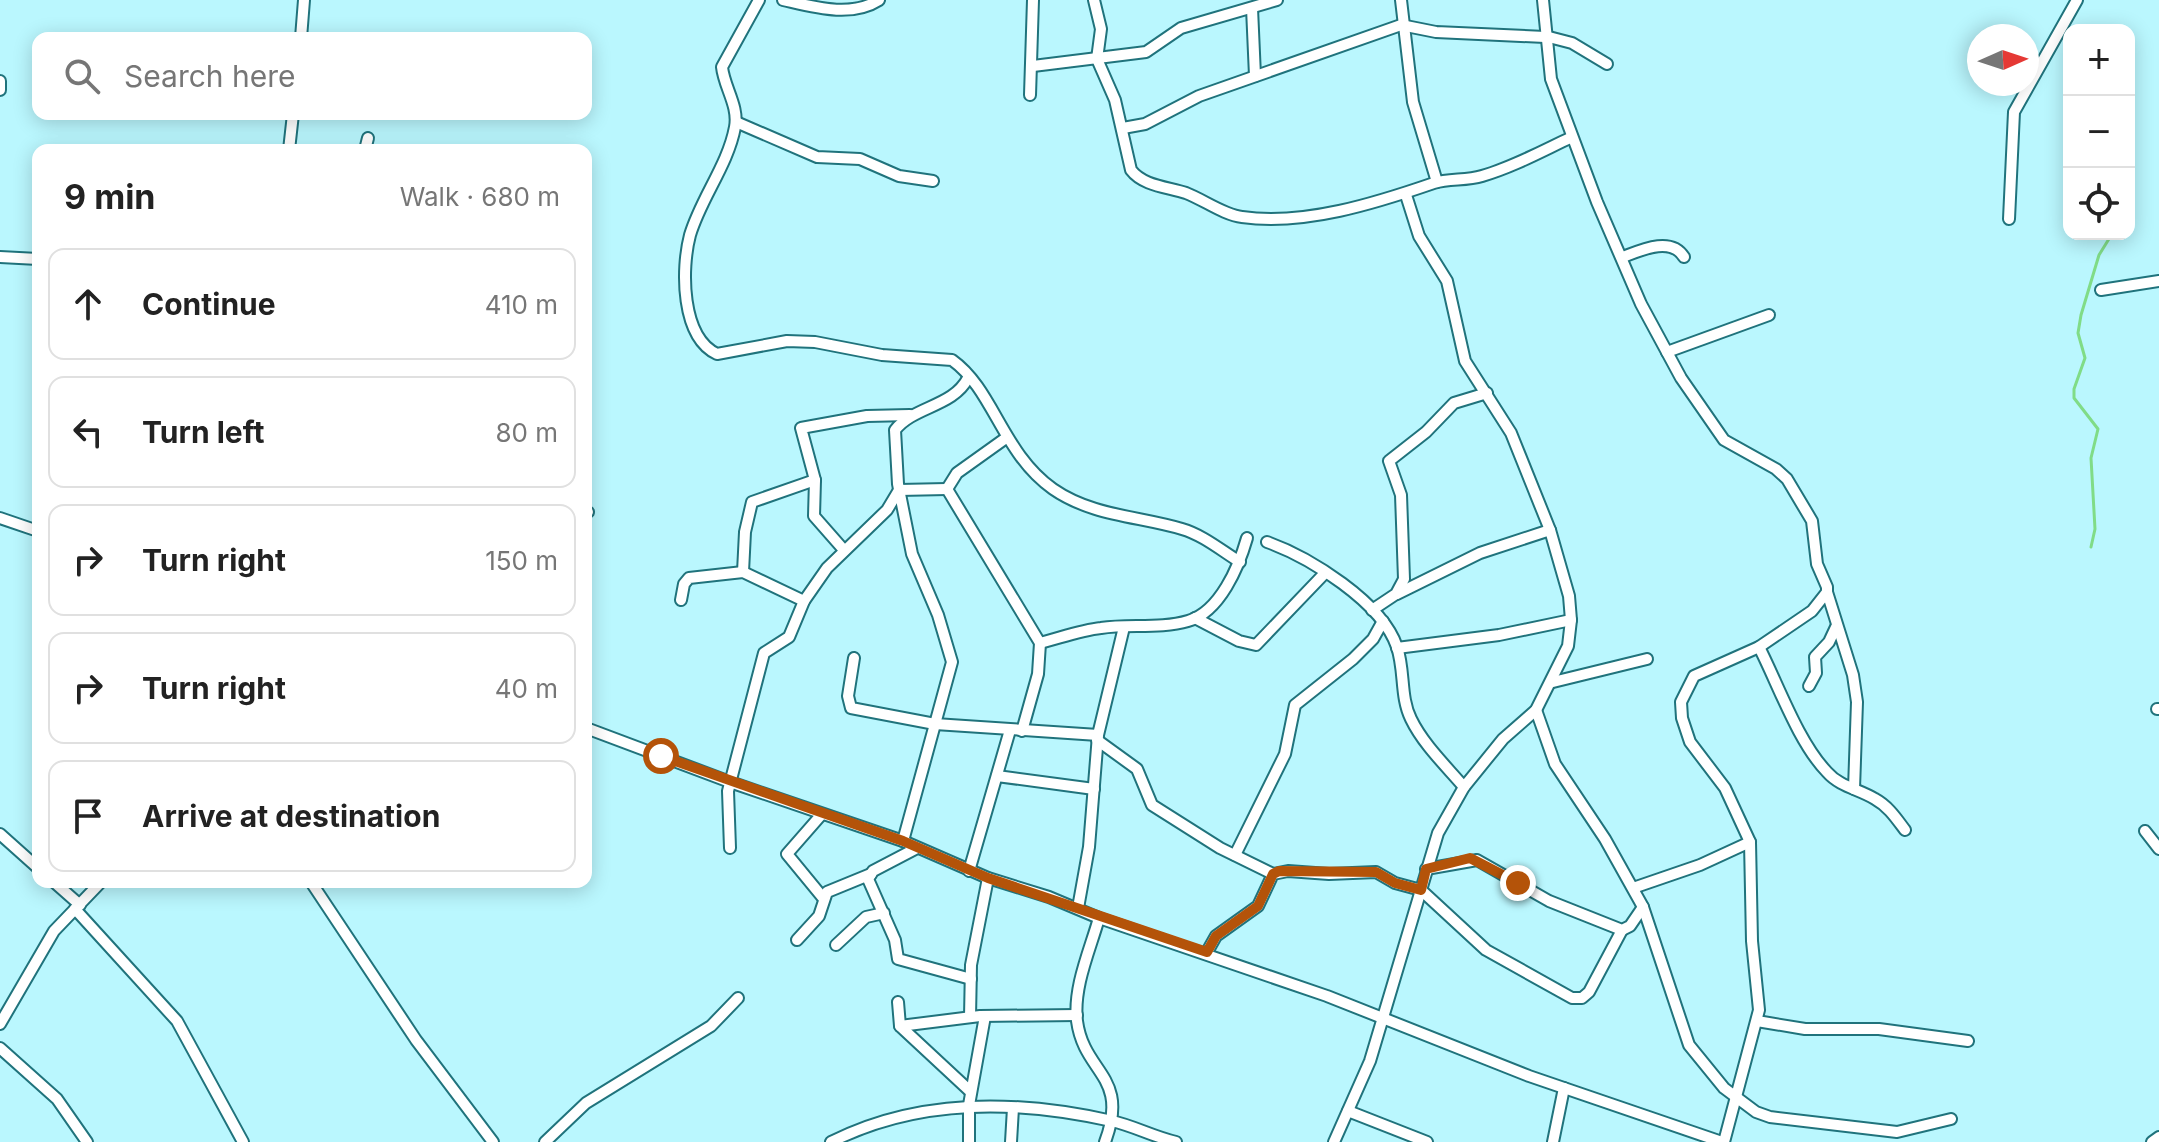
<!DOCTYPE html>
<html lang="en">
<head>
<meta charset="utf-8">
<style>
  body { margin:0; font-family:Inter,sans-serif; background:#f6f6f6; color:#222 }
  .controls { position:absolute; right:24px; top:24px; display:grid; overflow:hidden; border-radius:16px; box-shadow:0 4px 20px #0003 }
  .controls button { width:72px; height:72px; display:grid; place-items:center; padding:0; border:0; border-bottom:2px solid #e0e0e0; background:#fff; color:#222; font:40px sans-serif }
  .compass { position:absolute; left:1967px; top:24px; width:72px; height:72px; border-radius:50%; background:#fff; box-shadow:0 4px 20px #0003; rotate:87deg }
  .stop { position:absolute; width:24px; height:24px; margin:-18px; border:6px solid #b45309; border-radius:50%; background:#fff }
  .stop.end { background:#b45309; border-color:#fff; box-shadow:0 2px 8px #0008 }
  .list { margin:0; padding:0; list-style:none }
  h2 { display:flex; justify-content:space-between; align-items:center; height:104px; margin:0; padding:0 32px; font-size:34px }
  h2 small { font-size:26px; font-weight:400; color:#767676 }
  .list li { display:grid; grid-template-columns:52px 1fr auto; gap:24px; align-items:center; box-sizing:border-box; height:112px; margin:0 16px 16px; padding:0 16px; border:2px solid #e0e0e0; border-radius:16px }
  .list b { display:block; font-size:30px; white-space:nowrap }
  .list em { font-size:26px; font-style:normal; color:#767676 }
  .icon { flex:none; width:44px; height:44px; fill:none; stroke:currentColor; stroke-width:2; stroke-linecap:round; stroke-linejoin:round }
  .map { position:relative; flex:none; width:2159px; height:1142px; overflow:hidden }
  .search { position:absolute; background:#fff; box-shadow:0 4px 20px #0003; left:32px; top:32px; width:560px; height:88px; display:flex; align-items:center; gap:20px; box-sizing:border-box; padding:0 28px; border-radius:16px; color:#767676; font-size:30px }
  .panel { position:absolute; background:#fff; box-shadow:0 4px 20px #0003; left:32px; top:144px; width:560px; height:744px; border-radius:16px }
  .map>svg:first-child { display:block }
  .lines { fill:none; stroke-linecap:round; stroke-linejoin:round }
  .stream { stroke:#80dc87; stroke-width:3 }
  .minor-casing { stroke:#20737c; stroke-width:14 }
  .minor { stroke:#fff; stroke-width:10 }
  .route { stroke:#b45309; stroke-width:10 }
</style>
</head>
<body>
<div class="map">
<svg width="2159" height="1142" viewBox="0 0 2159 1142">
  <rect width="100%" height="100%" fill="#baf7fe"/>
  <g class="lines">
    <g class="stream">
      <polyline points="2129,183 2131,166"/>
      <polyline points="2091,547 2095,529 2091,458 2098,429 2074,398 2074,389 2085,358 2078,333 2081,315 2099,255 2112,234"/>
    </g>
    <defs>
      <g id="minor">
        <path d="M759,0l-37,67c2,20 17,39 13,60 -7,38 -34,71 -45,108 -9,34 -9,102 27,119l70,-13 28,1 67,13 70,5c42,30 50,93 101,129 39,27 85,27 129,40 21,6 40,22 58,33"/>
        <path d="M783,0c31,7 68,18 96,0"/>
        <path d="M1094,0l7,29 -4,30 18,41 16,70c12,16 37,17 55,23 18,7 38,22 56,24 62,9 134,-14 192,-34 15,-5 32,-2 48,-7 31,-9 60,-25 90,-39"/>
        <polyline points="1401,0 1413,102 1437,182"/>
        <polyline points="1543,0 1551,79 1597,202 1641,304 1681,378 1724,440 1776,469 1787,479 1812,521 1817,564 1827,587 1827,592 1812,611 1759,647 1694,676 1681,702 1682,718 1690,742 1725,788 1750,842 1752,941 1759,1010 1724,1142"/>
        <polyline points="1252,8 1255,76"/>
        <polyline points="1545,36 1572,43 1607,64"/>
        <polyline points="301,38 304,0"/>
        <polyline points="1033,66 1146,52 1181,28 1277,0"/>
        <polyline points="0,81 0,90"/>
        <polyline points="1030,95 1033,0"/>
        <polyline points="736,122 817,157 860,159 899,176 933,181"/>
        <polyline points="1123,128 1145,124 1199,96 1401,25 1436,32 1545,37"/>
        <polyline points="289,150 293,114"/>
        <polyline points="365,150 368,138"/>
        <polyline points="2009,219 2014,112 2077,0"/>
        <polyline points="0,257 38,259"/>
        <path d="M1623,257c18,-7 48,-21 61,0"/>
        <polyline points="2101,290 2159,281"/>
        <polyline points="1667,352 1769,315"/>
        <polyline points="1006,438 957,473 947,489 1040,643 1038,674 1022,731"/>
        <polyline points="586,511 588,512"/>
        <polyline points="0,518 38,531"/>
        <path d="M1267,542c42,15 115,60 130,105 8,24 3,50 14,72 12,25 35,47 53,68"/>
        <polyline points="843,549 814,516 815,480 801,428 867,416 910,415"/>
        <polyline points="743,572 745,532 752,502 815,480"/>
        <polyline points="1827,592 1853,675 1857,702 1854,789"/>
        <polyline points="1397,594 1480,553 1550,530"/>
        <polyline points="681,600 684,584 689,578 743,572 804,601"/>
        <polyline points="1372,610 1396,594 1404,579 1401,495 1389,461 1426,432 1454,403 1487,393"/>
        <polyline points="1195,618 1239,641 1256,645 1325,573"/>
        <path d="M1040,643c20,-5 41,-13 61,-15 28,-4 60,1 87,-7 32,-9 51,-55 59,-83"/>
        <path d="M1759,647c19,37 39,95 68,125 13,15 32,17 48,27 13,7 21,19 30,31"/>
        <polyline points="1397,648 1499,635 1571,620"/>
        <polyline points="854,658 848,696 851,708 935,724 1098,735"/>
        <polyline points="1553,682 1647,659"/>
        <polyline points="1809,686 1816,673 1815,657 1829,642 1836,627"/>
        <polyline points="2157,709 2159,709"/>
        <polyline points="1536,710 1555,764 1605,839 1643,907 1689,1045 1724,1088 1756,1112 1770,1117 1897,1132 1951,1119"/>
        <polyline points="586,728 730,782 903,841 988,878 1049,897 1099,918 1327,996 1529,1076 1722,1142"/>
        <polyline points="1097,740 1137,769 1152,805 1220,848 1273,874"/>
        <polyline points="997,776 1094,789"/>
        <polyline points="822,814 787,854 824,899"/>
        <polyline points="2145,831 2159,849"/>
        <polyline points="0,834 38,868"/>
        <path d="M903,841l49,-179 -14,-47 -26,-61 -14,-70 -3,-54c19,-24 58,-23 73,-52"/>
        <polyline points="730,848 728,791 764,653 789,637 804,601 827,568 887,510 899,490 947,489"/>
        <polyline points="917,848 873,871 868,879 895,940 898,959 971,979"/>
        <polyline points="1235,855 1285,754 1295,705 1353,659 1373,639 1383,621"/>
        <polyline points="1426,869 1477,860 1549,901 1622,930 1630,926 1643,907"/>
        <polyline points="969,871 1010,730"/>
        <polyline points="54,882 80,905"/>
        <polyline points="311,882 416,1040 493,1142"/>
        <polyline points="1633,888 1700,865 1750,842"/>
        <polyline points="1078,908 1089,847 1098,735 1124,627"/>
        <polyline points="75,909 177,1021 243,1142"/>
        <path d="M1099,918c-9,32 -26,69 -22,103 7,53 53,54 28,121"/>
        <polyline points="797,940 819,916 827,892 871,874"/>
        <polyline points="836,945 866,917 884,913"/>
        <polyline points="1207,952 1216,936 1258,906 1273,874 1288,871 1329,874 1376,872 1395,883 1421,890 1486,950 1572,998 1582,998 1589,992 1622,930"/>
        <polyline points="898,1002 900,1026 971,1092"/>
        <polyline points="970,1017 971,965 988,878"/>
        <polyline points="1757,1021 1805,1029 1879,1029 1968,1041"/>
        <polyline points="0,1024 54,931 101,882"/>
        <polyline points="900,1026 980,1016 1077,1015"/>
        <polyline points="0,1048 57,1099 87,1142"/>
        <polyline points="1348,1111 1427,1142"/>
        <polyline points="545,1142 586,1103 711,1026 738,998"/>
        <path d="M831,1142c87,-44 188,-42 281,-21 22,5 42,16 64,21"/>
        <polyline points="969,1142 969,1105 985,1016"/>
        <polyline points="1011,1142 1013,1108"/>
        <polyline points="1334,1142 1370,1061 1438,833 1464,787 1503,739 1536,710 1568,646 1571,620 1569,596 1550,530 1511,433 1465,361 1447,281 1419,236 1406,195"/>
        <polyline points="1553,1142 1564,1088"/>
        <polyline points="2152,1142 2159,1137"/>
      </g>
    </defs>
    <use href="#minor" class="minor-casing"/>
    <use href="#minor" class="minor"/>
  </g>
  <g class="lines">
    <polyline class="route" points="661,756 903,841 988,878 1207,952 1216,936 1258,906 1273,874 1279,871 1376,872 1395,883 1421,890 1426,869 1470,858 1518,883"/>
  </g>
</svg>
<div class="controls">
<button>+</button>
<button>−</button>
<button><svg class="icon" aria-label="locate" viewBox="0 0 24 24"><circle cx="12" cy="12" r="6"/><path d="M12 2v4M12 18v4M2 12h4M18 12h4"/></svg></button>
</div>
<svg class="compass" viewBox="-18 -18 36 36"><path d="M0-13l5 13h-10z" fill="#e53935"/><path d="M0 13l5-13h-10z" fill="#767676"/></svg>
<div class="stop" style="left:661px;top:756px"></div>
<div class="stop end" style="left:1518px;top:883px"></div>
<div class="search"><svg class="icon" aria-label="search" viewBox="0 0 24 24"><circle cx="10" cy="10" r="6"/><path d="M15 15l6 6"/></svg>Search here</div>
<section class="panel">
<h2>9 min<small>Walk · 680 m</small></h2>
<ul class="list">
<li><svg class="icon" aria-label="ahead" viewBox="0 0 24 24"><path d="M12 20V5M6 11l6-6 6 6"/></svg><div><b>Continue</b></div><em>410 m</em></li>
<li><svg class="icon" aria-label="left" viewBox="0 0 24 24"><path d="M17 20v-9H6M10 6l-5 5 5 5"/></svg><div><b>Turn left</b></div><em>80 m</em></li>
<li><svg class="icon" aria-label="right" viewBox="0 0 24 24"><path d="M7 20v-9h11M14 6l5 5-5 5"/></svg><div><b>Turn right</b></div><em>150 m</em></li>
<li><svg class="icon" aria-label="right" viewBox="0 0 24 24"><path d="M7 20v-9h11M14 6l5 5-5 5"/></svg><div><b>Turn right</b></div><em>40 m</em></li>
<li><svg class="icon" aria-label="arrive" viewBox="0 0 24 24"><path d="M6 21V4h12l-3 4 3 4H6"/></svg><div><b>Arrive at destination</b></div></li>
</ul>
</section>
</div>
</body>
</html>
